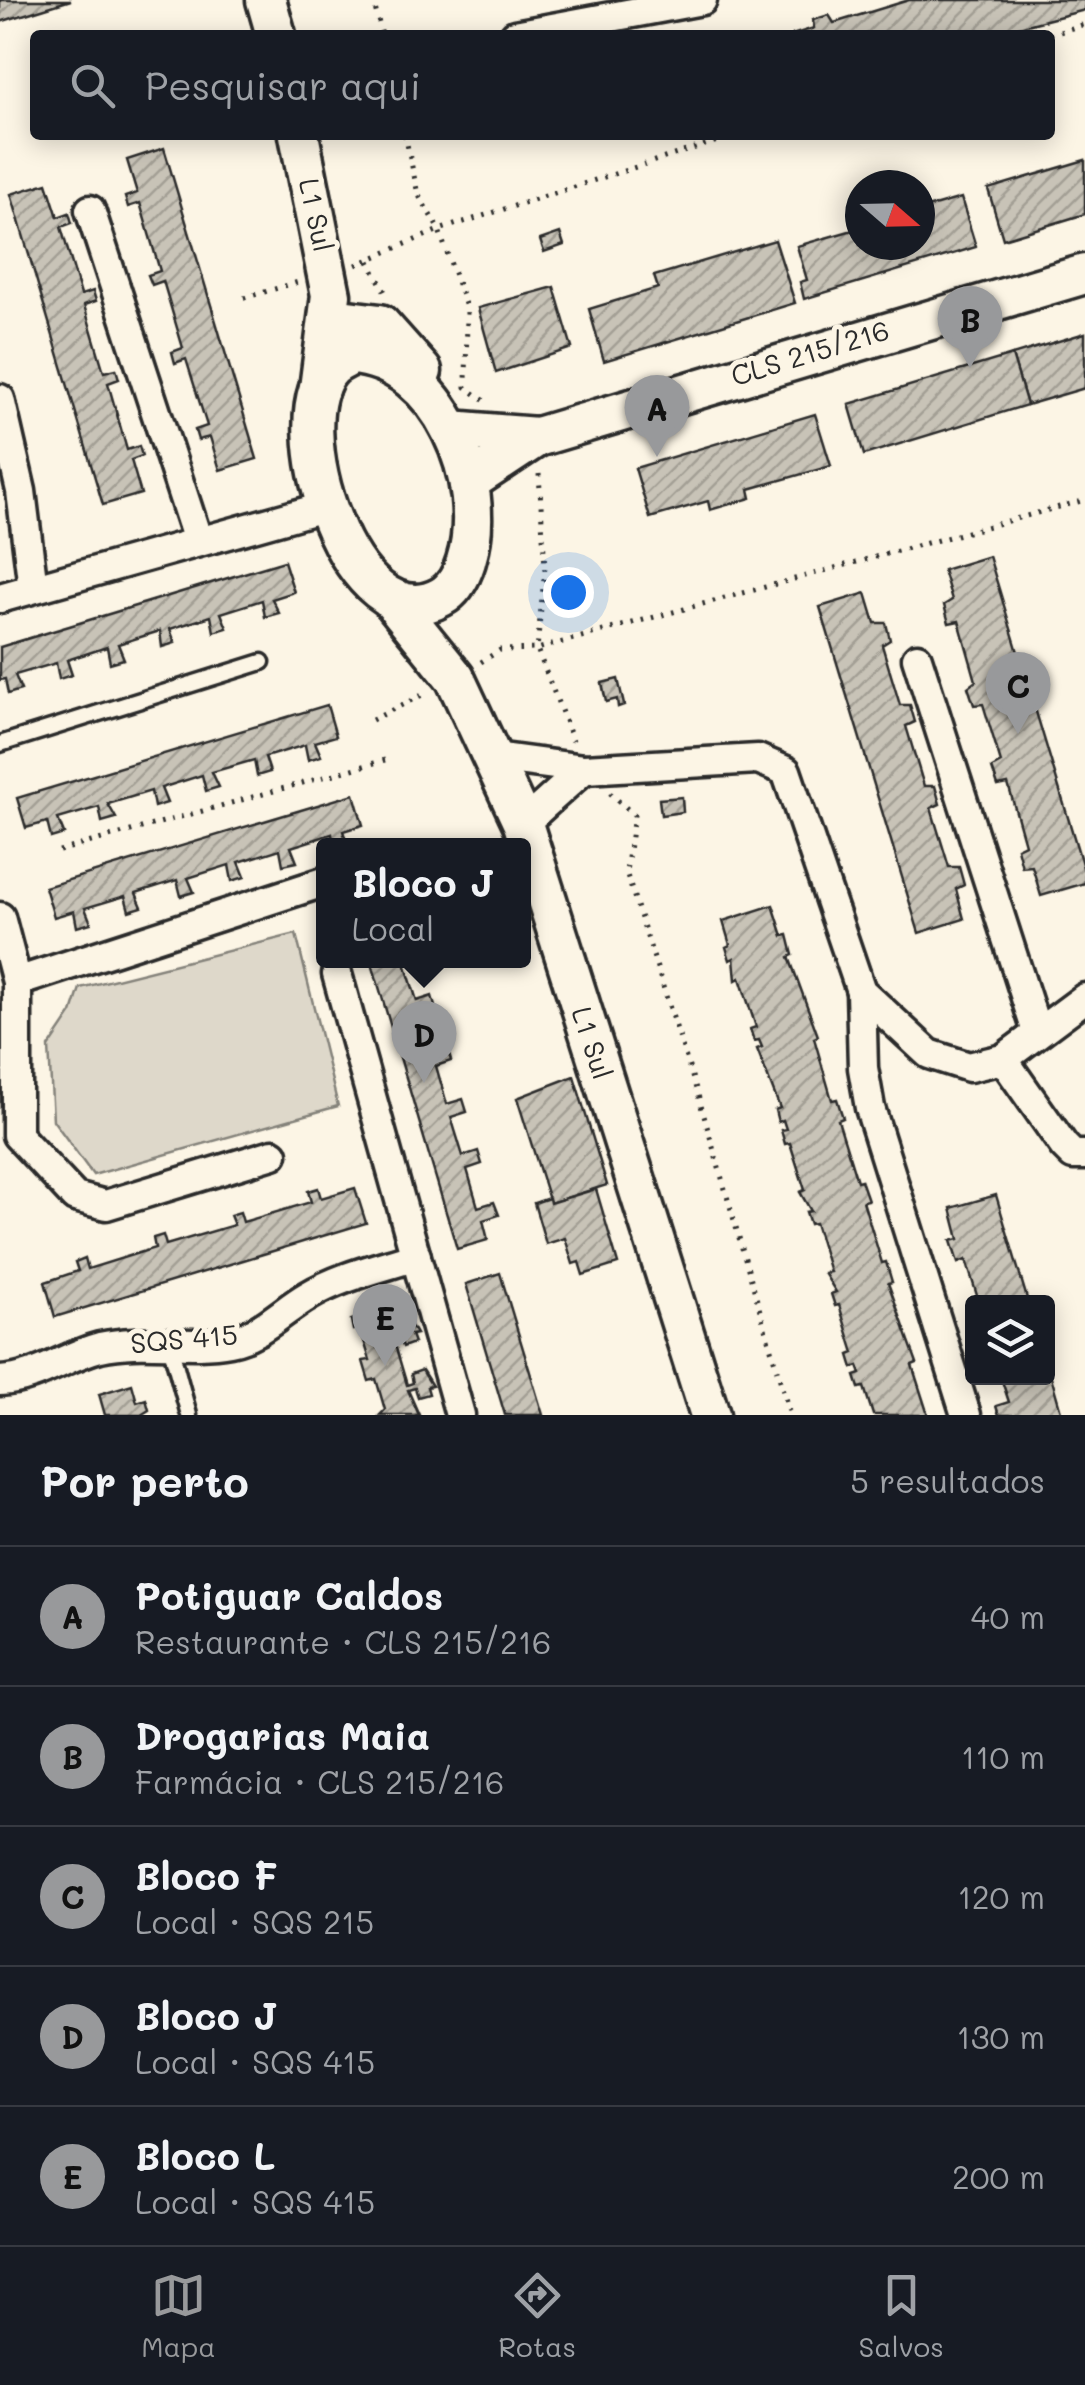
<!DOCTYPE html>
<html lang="pt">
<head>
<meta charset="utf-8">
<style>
  body { margin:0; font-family:Mali,sans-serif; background:#20242c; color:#f1f3f6 }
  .controls { position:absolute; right:30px; bottom:30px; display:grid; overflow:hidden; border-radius:10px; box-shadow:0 5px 25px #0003 }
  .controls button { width:90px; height:90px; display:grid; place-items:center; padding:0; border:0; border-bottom:2px solid #363941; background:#171b24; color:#f1f3f6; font:50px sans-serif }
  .compass { position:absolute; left:845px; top:170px; width:90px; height:90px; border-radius:50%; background:#171b24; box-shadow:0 5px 25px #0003; rotate:110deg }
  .you { position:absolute; left:568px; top:592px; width:35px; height:35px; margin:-25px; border:8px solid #fff; border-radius:50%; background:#1a73e8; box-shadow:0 0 0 15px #1a73e833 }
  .badge { display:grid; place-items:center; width:65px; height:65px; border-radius:50%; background:#98999b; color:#111; font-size:32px; font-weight:700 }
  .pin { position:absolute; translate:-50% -82px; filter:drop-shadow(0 2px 5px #0008) }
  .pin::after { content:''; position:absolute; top:52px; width:35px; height:30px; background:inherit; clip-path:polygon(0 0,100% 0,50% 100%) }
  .popup { position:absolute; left:316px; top:838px; width:215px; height:130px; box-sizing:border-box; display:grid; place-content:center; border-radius:10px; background:#171b24; filter:drop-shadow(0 2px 8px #0005); font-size:32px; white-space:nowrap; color:#9ea1a6 }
  .popup b { font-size:38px; color:#f1f3f6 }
  .popup::after { content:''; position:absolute; left:50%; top:100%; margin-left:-20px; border:20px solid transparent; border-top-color:#171b24 }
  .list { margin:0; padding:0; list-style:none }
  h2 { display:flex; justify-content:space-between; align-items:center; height:130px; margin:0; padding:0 40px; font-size:42px }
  h2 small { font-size:32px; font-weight:400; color:#9ea1a6 }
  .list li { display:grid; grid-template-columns:65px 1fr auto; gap:30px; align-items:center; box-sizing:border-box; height:140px; padding:0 40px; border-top:2px solid #363941 }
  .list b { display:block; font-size:38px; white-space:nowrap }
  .list p { margin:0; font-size:32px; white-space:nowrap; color:#9ea1a6 }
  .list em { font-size:32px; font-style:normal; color:#9ea1a6 }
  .icon { flex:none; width:55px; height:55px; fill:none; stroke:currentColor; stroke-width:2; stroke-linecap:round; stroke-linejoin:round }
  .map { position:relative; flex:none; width:1085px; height:1415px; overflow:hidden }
  .search { position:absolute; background:#171b24; box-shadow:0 5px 25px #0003; left:30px; right:30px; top:30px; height:110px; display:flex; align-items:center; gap:25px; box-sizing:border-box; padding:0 35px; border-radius:10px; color:#9ea1a6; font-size:38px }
  .sheet { height:830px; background:#171b24 }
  nav { display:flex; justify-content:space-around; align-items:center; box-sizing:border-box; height:140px; border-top:2px solid #363941; background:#171b24; font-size:28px; color:#9ea1a6 }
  nav a { display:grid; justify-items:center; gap:5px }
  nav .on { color:#98999b }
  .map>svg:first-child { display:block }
  .grass { fill:#ded8ca; stroke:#84827a; stroke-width:2.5 }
  .building { fill:url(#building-hatch); stroke:#2b2b2b; stroke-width:2.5 }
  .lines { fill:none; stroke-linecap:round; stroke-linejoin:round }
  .lane-casing { stroke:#2b2b2b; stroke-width:21 }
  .street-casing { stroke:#2b2b2b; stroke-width:35 }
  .secondary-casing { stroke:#2b2b2b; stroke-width:45 }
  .path { stroke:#2b2b2b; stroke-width:5; stroke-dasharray:2.5 8; stroke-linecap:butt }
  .lane { stroke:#fcf5e5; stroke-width:14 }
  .street { stroke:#fcf5e5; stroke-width:28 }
  .secondary { stroke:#fcf5e5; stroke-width:38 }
  .labels { text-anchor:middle; stroke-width:10; stroke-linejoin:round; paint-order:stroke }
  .street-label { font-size:28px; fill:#2b2b2b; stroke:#fcf5e5 }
</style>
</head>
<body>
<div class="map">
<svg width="1085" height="1415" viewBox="0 0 1085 1415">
  <defs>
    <pattern id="building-hatch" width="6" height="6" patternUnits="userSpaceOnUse" patternTransform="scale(2.5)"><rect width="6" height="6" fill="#c8c3b7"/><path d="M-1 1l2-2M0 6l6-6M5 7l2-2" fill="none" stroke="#a39f95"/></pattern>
  </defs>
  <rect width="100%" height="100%" fill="#fcf5e5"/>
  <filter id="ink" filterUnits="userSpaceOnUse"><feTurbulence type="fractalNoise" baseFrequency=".01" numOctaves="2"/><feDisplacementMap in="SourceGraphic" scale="20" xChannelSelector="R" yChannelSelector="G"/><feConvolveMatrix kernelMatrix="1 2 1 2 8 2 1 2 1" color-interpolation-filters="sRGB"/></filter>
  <g filter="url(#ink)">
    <polygon class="grass" points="296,934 338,1106 93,1175 53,1120 49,1047 72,1013 80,988"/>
    <g class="building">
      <polygon points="0,0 71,0 0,22"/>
      <polygon points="909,0 1085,0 1085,10 988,35 792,35 814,28 813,20 829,15 834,23"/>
      <polygon points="164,148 257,459 220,470 210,437 198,440 195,430 207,426 186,359 175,363 172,352 183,348 163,281 152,285 148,275 160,271 140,203 128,207 125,197 137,193 127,160"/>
      <polygon points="1085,160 1085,214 1003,239 988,189"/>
      <polygon points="47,183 58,217 69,213 72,223 61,227 81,295 93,291 96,301 84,305 104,372 116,369 119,379 108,383 127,450 139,446 142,456 131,460 141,494 103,505 11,194"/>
      <polygon points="961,198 976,247 804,299 800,282 807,280 797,246 860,228 860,245 920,245 920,210"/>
      <polygon points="560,233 564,245 544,252 540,240"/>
      <polygon points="775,240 795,303 604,361 589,309 658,288 654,276"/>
      <polygon points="554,287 572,348 496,373 478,308"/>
      <polygon points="1085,333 1085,388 1027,405 1012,355"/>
      <polygon points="1012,355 1027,405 864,455 849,404"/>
      <polygon points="815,414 831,466 749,489 751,498 710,510 708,501 650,518 635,468"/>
      <polygon points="989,556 1085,874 1085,883 1041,896 1032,866 1022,867 1017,848 1025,844 1008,784 998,786 992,768 1001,763 983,704 974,705 968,687 976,681 959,621 949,623 944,605 952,600 943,570"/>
      <polygon points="284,561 294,592 272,599 279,613 265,617 262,600 221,613 227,628 214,632 211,616 170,629 175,643 162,647 160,631 118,644 124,659 110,663 107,647 67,660 72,675 59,679 56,663 15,675 21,690 8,694 5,679 0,680 0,647"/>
      <polygon points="866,593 875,623 886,623 890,640 882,645 900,705 910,705 915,722 906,726 924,786 935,786 940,804 931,808 949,867 959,867 964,885 956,889 964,919 919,933 820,607"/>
      <polygon points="618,679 624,705 618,707 617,699 606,702 602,683"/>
      <polygon points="327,705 336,736 315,742 321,756 308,760 305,745 265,757 270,772 257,776 254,760 212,772 219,787 206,791 202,775 161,788 167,803 154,807 151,791 108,804 116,818 102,822 99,807 58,819 64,834 51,838 47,822 26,828 17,798"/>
      <polygon points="354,794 363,825 343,831 348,846 334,846 332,834 291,847 297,862 283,865 280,849 239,862 245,877 232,881 229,865 188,878 194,892 181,896 177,880 136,893 142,907 129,911 125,896 85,908 91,923 77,927 74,911 54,917 45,887"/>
      <polygon points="682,797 683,812 661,815 659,799"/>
      <polygon points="773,905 783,936 788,935 793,955 789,957 818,1036 814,1038 832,1100 837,1099 843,1118 838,1120 857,1181 861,1180 868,1200 863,1201 882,1263 886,1262 892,1282 888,1283 917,1363 912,1365 928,1415 873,1415 864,1387 859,1388 855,1376 861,1374 858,1366 853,1368 849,1355 854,1353 839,1305 835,1306 831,1294 836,1292 824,1273 830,1272 815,1223 810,1224 806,1212 811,1211 800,1192 805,1190 790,1143 785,1144 781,1130 786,1129 783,1120 778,1122 775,1110 780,1108 757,1049 762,1047 759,1040 754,1041 750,1029 756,1027 740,978 736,980 734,958 730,960 726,947 730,945 723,921"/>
      <polygon points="371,960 413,960 405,963 417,1001 432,996 436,1010 421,1014 432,1053 447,1047 451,1061 436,1066 447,1104 463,1099 467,1112 451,1117 463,1156 478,1151 482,1164 467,1169 478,1207 494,1202 499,1215 483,1220 488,1240 457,1249"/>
      <polygon points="574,1076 607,1185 550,1203 517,1098"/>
      <polygon points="318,1188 321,1198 355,1188 366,1223 55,1317 45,1282 78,1271 75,1262 85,1258 88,1269 155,1248 153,1238 163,1235 166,1245 234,1225 230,1215 240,1212 243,1222 311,1202 308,1191"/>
      <polygon points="596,1189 618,1264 583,1275 579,1262 573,1264 565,1238 546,1244 534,1203 549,1198 550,1203"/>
      <polygon points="996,1195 1028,1302 979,1302 966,1260 958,1263 951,1241 959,1239 951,1208"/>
      <polygon points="500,1273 543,1415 505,1415 466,1284"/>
      <polygon points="388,1309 391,1333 398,1331 395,1322 407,1319 416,1334 411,1335 414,1343 403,1347 399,1336 393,1338 407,1385 413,1383 411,1374 422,1370 432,1386 427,1387 429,1394 418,1397 415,1388 408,1390 419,1415 380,1415 385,1410 376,1379 369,1381 363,1361 370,1360 360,1328 353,1330 351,1320"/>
      <polygon points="1048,1366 1062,1415 999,1415 996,1406 1009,1402 1001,1378 1048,1378"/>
      <polygon points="132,1384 137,1402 146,1399 149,1410 141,1415 105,1415 99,1394"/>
    </g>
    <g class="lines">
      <defs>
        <g id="lane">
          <polyline points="0,744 262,662"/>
          <polyline points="169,1341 189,1415"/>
        </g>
        <g id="street">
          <polyline points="515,35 702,0"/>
          <polyline points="90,210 198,541"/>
          <polyline points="0,399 21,491 33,588"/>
          <polyline points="0,598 327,506"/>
          <polyline points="917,658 1037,1032"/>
          <polyline points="495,757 584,769 758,759 786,771 861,991 929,1054 969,1067 1003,1059 1085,998"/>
          <polyline points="523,824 584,769"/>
          <polyline points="0,917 17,982 17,1135 75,1197 106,1205 273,1154"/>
          <polyline points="337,974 460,1415"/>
          <polyline points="17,982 324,882"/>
          <polyline points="861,991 863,1068 870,1108 966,1415"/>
          <polyline points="1003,1059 1064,1146 1073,1155 1085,1155"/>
          <path d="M0,1381c38,-2 65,-25 100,-34 44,-10 87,2 130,-6 31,-6 52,-30 78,-45 33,-20 72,-28 108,-40"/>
        </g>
        <g id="secondary">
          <polyline points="266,0 276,35"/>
          <polyline points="299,135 331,295 319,389"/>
          <polyline points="348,320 380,324 422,371"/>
          <path d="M351,355c90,5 139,129 115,206 -4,13 -12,29 -25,36 -89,50 -164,-177 -109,-230 5,-5 14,-8 19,-12z"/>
          <polyline points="451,430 537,437"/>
          <polyline points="469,482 537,437 1085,274"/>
          <polyline points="392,600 455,678 523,824 710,1415"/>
        </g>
      </defs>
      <use href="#lane" class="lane-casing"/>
      <use href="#street" class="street-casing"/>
      <use href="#secondary" class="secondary-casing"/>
      <g class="path">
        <polyline points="373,0 382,35"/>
        <polyline points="1050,35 1085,24"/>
        <polyline points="405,135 418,194 439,230 467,310 466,387 485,401"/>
        <polyline points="369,261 386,294"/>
        <polyline points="356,265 439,230 736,135"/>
        <polyline points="244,298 298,282"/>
        <polyline points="539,474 545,567 537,649 573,741"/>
        <polyline points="481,662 500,650 537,649 1085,500"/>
        <polyline points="372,720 428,692"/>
        <polyline points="610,793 634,815 626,872 698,1095 790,1415"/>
        <polyline points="59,851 385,760"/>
      </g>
      <use href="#lane" class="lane"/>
      <use href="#street" class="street"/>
      <use href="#secondary" class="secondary"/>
    </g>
  </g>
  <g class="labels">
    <g class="street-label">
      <text transform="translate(316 215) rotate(78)" y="10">L1 Sul</text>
      <text transform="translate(810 353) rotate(-17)" y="10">CLS 215/216</text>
      <text transform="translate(592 1043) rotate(72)" y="10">L1 Sul</text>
      <text transform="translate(184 1339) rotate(-5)" y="10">SQS 415</text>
    </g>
  </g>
</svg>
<div class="controls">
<button><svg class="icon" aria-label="layers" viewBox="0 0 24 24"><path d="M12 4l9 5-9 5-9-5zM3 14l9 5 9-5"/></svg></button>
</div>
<svg class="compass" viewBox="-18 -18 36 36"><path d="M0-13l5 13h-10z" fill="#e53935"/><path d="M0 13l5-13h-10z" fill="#9ea1a6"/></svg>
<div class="you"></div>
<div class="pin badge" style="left:657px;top:457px">A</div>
<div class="pin badge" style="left:970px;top:368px">B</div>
<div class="pin badge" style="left:1018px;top:734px">C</div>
<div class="pin badge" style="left:424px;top:1083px">D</div>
<div class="popup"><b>Bloco J</b>Local</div>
<div class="pin badge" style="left:385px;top:1366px">E</div>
<div class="search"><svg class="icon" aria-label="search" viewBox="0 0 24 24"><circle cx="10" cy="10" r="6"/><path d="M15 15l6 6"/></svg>Pesquisar aqui</div>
</div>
<section class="sheet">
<h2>Por perto<small>5 resultados</small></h2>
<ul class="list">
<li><span class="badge">A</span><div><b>Potiguar Caldos</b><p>Restaurante · CLS 215/216</p></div><em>40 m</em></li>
<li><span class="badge">B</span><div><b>Drogarias Maia</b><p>Farmácia · CLS 215/216</p></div><em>110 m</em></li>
<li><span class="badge">C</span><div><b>Bloco F</b><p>Local · SQS 215</p></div><em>120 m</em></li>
<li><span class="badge">D</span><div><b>Bloco J</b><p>Local · SQS 415</p></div><em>130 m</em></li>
<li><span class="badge">E</span><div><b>Bloco L</b><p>Local · SQS 415</p></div><em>200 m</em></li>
</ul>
</section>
<nav>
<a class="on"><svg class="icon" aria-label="map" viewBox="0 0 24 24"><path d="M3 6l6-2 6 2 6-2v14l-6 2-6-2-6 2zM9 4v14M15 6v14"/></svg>Mapa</a>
<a><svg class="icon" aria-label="directions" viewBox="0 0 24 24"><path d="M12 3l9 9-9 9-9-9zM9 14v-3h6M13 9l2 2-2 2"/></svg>Rotas</a>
<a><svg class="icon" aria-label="saved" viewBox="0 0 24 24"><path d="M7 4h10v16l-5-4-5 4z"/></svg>Salvos</a>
</nav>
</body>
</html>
